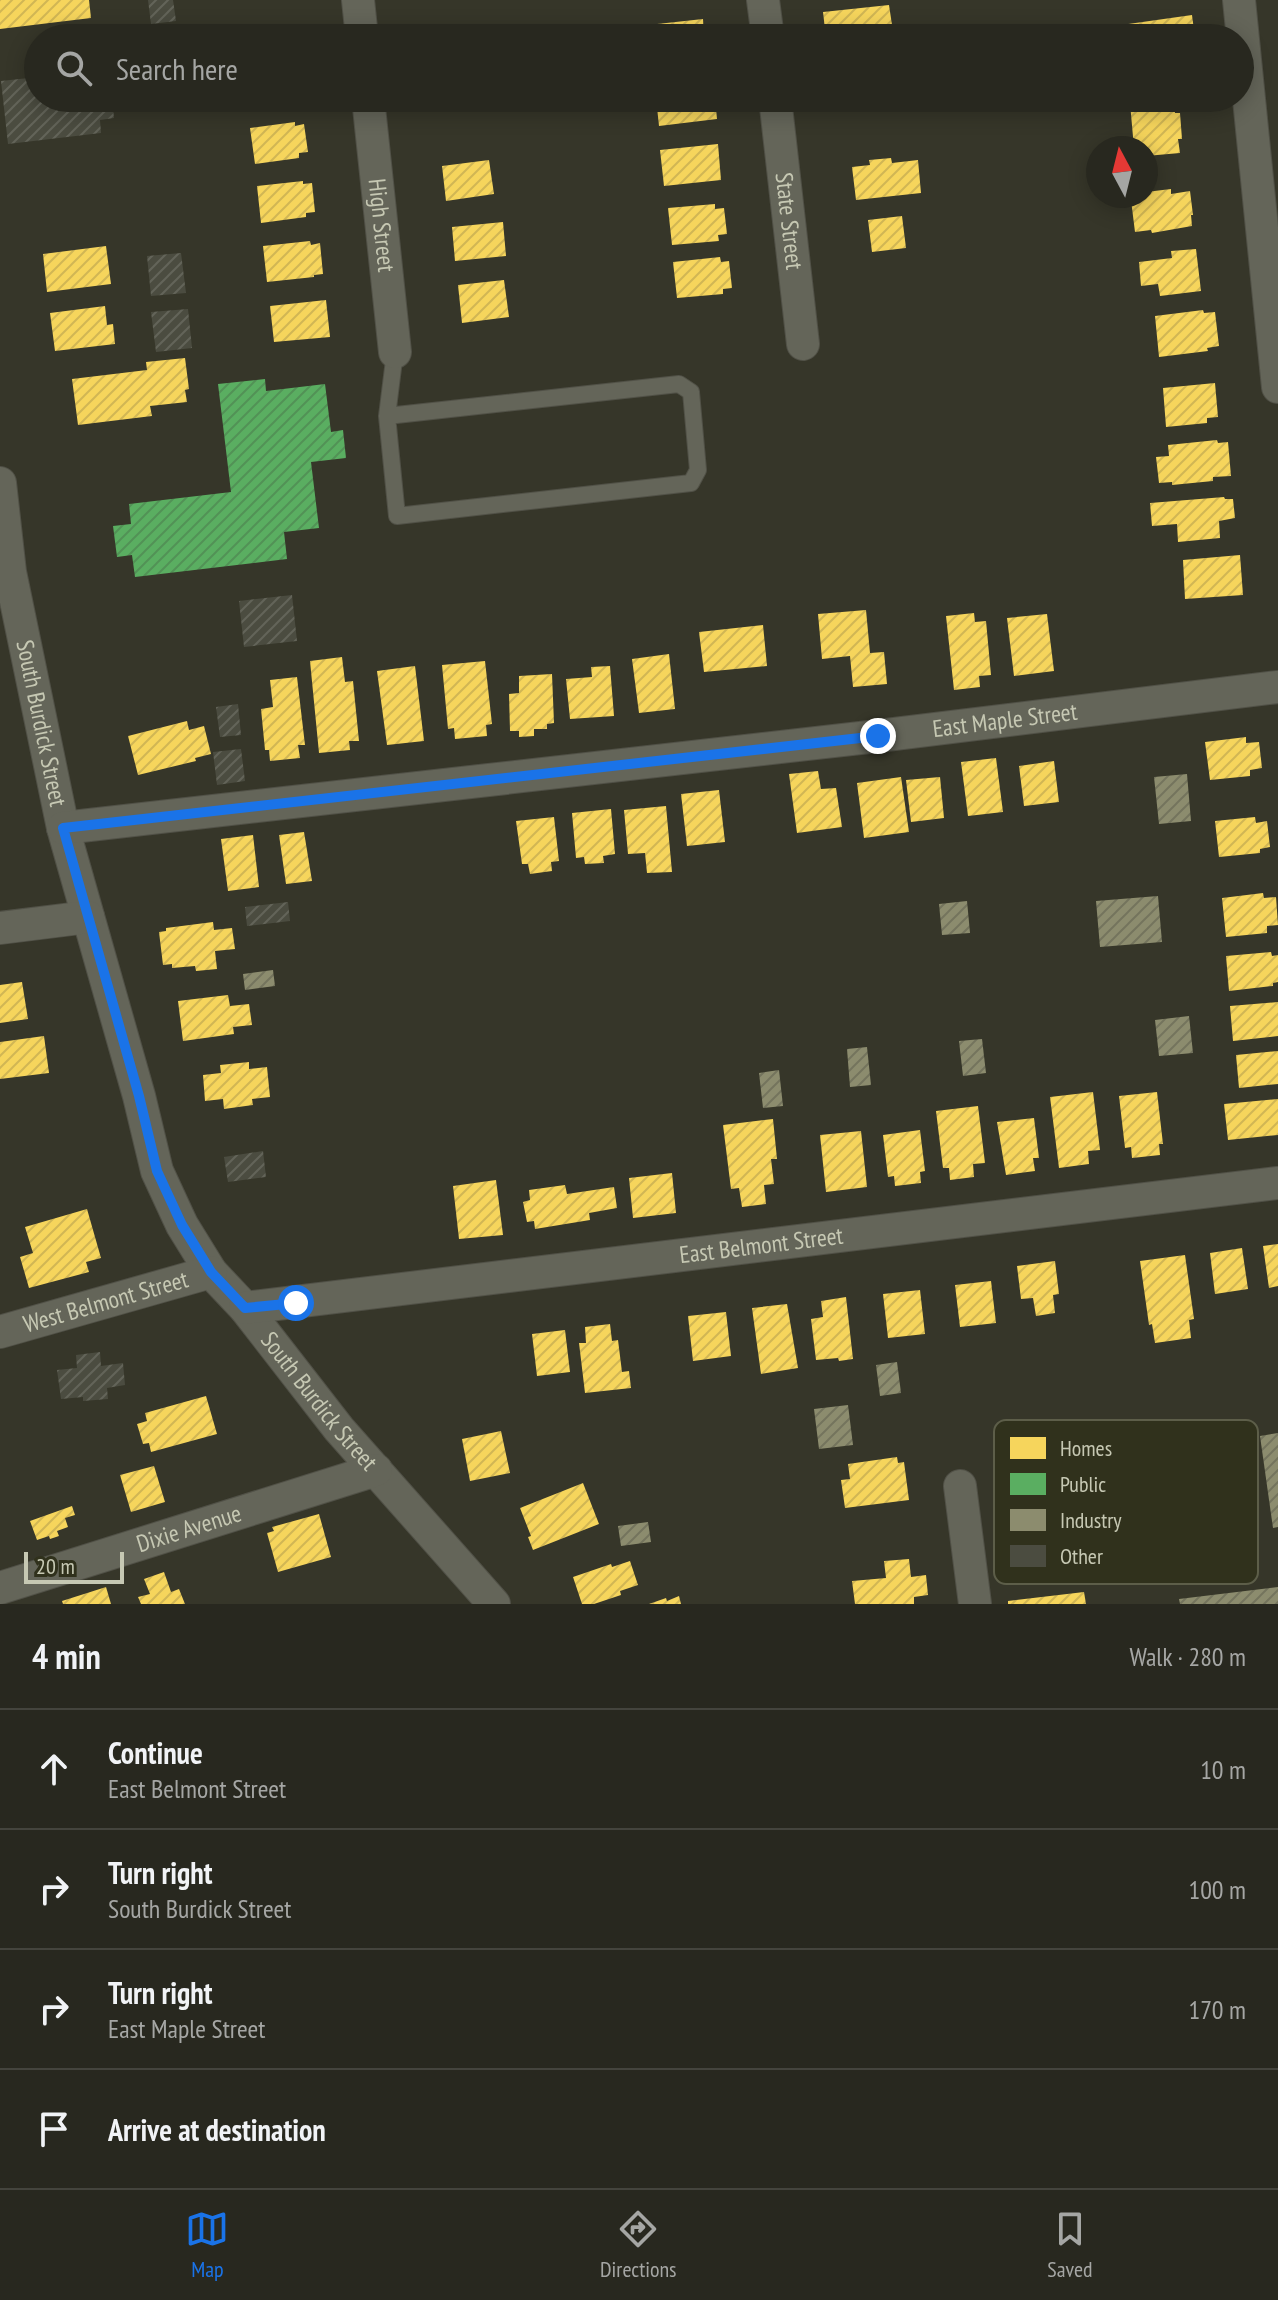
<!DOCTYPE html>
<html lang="en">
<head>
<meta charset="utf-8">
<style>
  body { margin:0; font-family:"PT Sans Narrow",sans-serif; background:#34342c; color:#f1f3f6 }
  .compass { position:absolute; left:1086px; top:136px; width:72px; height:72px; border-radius:50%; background:#28281f; box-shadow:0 4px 20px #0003; rotate:353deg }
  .scale { position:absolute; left:24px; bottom:20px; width:100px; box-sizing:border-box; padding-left:8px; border:4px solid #c6c8b3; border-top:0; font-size:22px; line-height:28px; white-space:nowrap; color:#c6c8b3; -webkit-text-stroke:6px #30311c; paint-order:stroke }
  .stop { position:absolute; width:24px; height:24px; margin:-18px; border:6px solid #1a73e8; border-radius:50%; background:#fff }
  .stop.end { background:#1a73e8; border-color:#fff; box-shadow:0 2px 8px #0008 }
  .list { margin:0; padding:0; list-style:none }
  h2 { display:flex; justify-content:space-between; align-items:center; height:104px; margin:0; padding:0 32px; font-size:34px }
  h2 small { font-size:26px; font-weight:400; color:#a5a6a4 }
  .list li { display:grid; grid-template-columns:52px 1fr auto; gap:24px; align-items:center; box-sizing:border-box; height:120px; padding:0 32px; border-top:2px solid #44443d }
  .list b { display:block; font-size:30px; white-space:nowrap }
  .list p { margin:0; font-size:26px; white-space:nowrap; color:#a5a6a4 }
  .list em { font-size:26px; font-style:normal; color:#a5a6a4 }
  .icon { flex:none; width:44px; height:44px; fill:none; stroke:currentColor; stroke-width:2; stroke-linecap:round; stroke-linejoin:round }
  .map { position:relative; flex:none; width:1278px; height:1604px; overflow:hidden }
  .search { position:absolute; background:#28281f; box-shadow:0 4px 20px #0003; left:24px; right:24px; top:24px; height:88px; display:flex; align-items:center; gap:20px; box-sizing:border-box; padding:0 28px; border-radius:44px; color:#a5a6a4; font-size:30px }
  .sheet { height:584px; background:#28281f }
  nav { display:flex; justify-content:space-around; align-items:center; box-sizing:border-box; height:112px; border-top:2px solid #44443d; background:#28281f; font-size:22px; color:#a5a6a4 }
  nav a { display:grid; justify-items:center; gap:4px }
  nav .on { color:#1a73e8 }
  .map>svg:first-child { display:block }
  .homes { fill:url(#homes-hatch) }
  .public { fill:url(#public-hatch) }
  .industry { fill:url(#industry-hatch) }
  .building { fill:url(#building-hatch) }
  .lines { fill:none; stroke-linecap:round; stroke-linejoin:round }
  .service-casing { stroke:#515147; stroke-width:18 }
  .minor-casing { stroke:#515147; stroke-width:34 }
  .service { stroke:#646559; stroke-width:16 }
  .minor { stroke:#646559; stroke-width:32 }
  .route { stroke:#1a73e8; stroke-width:10 }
  .labels { text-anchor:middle; stroke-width:8; stroke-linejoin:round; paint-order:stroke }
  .street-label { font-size:24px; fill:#c6c8b3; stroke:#30311c }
  .key { fill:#30311c; stroke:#5d5e49; stroke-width:2 }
  .key-label { font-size:22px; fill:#c6c8b3 }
</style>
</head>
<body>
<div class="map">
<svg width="1278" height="1604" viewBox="0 0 1278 1604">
  <defs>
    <pattern id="homes-hatch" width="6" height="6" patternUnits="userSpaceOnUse" patternTransform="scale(2)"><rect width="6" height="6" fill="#f6d55c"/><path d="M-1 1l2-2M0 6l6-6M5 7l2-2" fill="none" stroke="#d1b654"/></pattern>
    <pattern id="public-hatch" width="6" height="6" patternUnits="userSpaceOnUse" patternTransform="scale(2)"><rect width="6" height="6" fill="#5aae61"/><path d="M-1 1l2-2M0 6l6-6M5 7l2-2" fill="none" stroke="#529256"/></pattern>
    <pattern id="industry-hatch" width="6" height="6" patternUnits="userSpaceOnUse" patternTransform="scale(2)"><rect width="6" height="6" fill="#8c8c6e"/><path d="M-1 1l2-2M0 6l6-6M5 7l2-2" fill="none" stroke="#74745d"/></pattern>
    <pattern id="building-hatch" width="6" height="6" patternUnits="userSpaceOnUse" patternTransform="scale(2)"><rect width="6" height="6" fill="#4b4c40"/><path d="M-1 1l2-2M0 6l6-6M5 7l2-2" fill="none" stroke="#636459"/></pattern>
  </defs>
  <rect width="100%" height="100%" fill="#363629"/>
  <g class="homes">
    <polygon points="0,0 89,0 91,18 0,29"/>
    <polygon points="889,5 894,38 826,38 823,12"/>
    <polygon points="1192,15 1195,38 1108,38 1107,27"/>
    <polygon points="703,19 704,38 649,38 648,25"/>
    <polygon points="656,98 715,98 717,119 659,126"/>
    <polygon points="1173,99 1175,113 1180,113 1182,139 1178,139 1180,153 1146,156 1146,148 1134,148 1130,103"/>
    <polygon points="295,122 295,126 304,124 308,152 299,153 299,158 255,164 250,128"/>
    <polygon points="718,144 721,180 664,186 660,150"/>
    <polygon points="891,158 892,163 918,160 921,193 856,200 852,167 870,165 869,160"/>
    <polygon points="489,160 494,194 446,201 442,166"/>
    <polygon points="303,181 303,184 312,183 315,212 306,213 306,217 261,223 257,186"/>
    <polygon points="1171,189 1171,194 1190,191 1193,215 1191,215 1192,226 1152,233 1151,230 1135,232 1131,200 1139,199 1139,196 1146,196 1146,192"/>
    <polygon points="715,204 715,209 724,208 727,234 718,235 719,241 672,245 668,208"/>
    <polygon points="902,216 906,248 872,252 868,220"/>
    <polygon points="503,222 506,256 455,261 452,227"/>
    <polygon points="310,241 311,245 320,243 323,274 314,275 314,277 267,282 263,246"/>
    <polygon points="106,246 111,284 47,292 43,254"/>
    <polygon points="1196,249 1201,291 1160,296 1158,284 1141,286 1139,262 1172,258 1171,251"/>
    <polygon points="720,257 721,262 729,261 732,288 723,289 723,294 677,298 673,262"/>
    <polygon points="504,280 509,317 462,323 458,285"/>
    <polygon points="326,300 330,337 274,342 270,306"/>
    <polygon points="105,306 107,325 113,324 115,344 55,351 50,313"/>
    <polygon points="1203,310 1204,313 1215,312 1219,346 1207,348 1208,351 1159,357 1155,316"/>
    <polygon points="185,358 189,389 185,390 187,402 150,406 152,416 78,425 72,379 147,370 146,362"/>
    <polygon points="1215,383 1218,417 1207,418 1207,423 1166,427 1163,388"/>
    <polygon points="1217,440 1218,443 1228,442 1231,476 1213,477 1213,481 1172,485 1172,482 1159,483 1156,457 1169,456 1168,445"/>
    <polygon points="1224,497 1225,499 1233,499 1235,518 1219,521 1220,538 1178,542 1177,524 1152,526 1150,503"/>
    <polygon points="1240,555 1243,595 1185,599 1183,560"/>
    <polygon points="866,610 870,653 884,652 887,684 853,687 850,656 822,659 818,614"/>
    <polygon points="974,613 975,622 986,621 991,675 979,676 980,687 954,690 946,616"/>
    <polygon points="1047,614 1054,671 1014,676 1007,618"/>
    <polygon points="763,625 767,666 704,672 699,632"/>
    <polygon points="669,654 675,709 639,713 632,659"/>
    <polygon points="342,657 345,682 353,681 359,741 349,741 350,750 319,753 310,661"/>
    <polygon points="485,661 492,724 486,725 487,736 455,739 454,728 448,729 442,665"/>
    <polygon points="415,666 424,741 387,745 377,671"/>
    <polygon points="610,666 614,716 570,719 566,679 592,677 591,667"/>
    <polygon points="552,674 554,723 547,724 547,729 534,729 534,736 519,737 519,731 510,731 509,694 519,693 519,676"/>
    <polygon points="297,677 305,745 298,745 300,758 270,761 269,750 265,750 261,709 273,707 270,680"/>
    <polygon points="187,721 189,730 204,726 211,754 195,758 196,761 138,775 128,736"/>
    <polygon points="1246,737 1246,743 1259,742 1262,768 1250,770 1250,776 1210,780 1205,742"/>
    <polygon points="996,758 1003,812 968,816 961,762"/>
    <polygon points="1054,761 1059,802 1024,806 1019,766"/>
    <polygon points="818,771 821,789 836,788 842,827 797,833 789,774"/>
    <polygon points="901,777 909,832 864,838 857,783"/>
    <polygon points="940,777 944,818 911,822 906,780"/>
    <polygon points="719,790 725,842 687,846 681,794"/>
    <polygon points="666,806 672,872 647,873 645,853 628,854 624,810"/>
    <polygon points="611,809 615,854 603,856 604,863 585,864 584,857 576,858 572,813"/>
    <polygon points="554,817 559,861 551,862 552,871 530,874 528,864 522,864 516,821"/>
    <polygon points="1255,817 1256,823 1267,821 1270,847 1260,849 1260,853 1219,857 1215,821"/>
    <polygon points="304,832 312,881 286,884 279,835"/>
    <polygon points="253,835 259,887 228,891 221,839"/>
    <polygon points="1263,893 1264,898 1276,897 1278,925 1267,926 1267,933 1226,937 1222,898"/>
    <polygon points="213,922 214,930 232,928 235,949 215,951 217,969 196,971 195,966 172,968 172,964 163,965 159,932 166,931 166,928"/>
    <polygon points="1271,952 1272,956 1278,955 1278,982 1273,983 1273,986 1229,991 1226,956"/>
    <polygon points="22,982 28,1019 0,1023 0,985"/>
    <polygon points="228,995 230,1006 249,1004 252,1025 233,1027 234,1034 183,1041 178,1001"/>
    <polygon points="1278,1002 1278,1036 1233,1041 1230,1006"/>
    <polygon points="44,1036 49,1073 0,1079 0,1042"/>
    <polygon points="1278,1051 1278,1084 1239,1088 1236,1055"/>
    <polygon points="249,1062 249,1069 267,1067 270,1097 252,1099 253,1105 224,1109 223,1099 205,1101 203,1075 221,1073 220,1065"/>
    <polygon points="1093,1092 1100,1150 1088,1151 1089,1164 1059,1168 1050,1097"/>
    <polygon points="1157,1092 1163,1144 1159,1144 1160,1155 1132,1158 1131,1147 1125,1148 1119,1096"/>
    <polygon points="1278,1099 1278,1135 1228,1140 1224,1104"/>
    <polygon points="978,1106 985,1163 973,1164 974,1177 950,1180 949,1168 943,1168 936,1111"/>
    <polygon points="1034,1118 1039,1158 1033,1158 1035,1171 1006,1175 997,1122"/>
    <polygon points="773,1119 777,1159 771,1159 774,1184 764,1185 766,1204 742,1207 739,1188 731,1189 723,1125"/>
    <polygon points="920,1130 925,1171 920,1172 921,1183 895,1186 894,1176 888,1177 883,1135"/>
    <polygon points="861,1131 867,1187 826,1192 820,1135"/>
    <polygon points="672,1173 676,1213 633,1218 629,1178"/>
    <polygon points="496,1180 503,1235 459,1239 453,1186"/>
    <polygon points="565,1185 567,1194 614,1187 617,1208 589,1213 590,1220 535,1229 534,1221 527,1222 523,1202 530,1200 529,1190"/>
    <polygon points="87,1209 101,1258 86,1262 89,1272 29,1288 20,1257 33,1253 25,1227"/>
    <polygon points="1278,1244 1278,1286 1269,1288 1263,1246"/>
    <polygon points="1242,1248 1248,1289 1215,1294 1210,1253"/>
    <polygon points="1185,1255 1194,1319 1189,1320 1191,1338 1155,1343 1152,1324 1149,1325 1140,1261"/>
    <polygon points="1055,1261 1059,1294 1053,1295 1055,1313 1036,1316 1033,1298 1021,1299 1017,1266"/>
    <polygon points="991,1281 996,1323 960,1327 955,1285"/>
    <polygon points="920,1290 925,1334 888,1338 883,1294"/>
    <polygon points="846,1297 853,1359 839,1361 838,1358 816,1360 811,1319 823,1317 821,1301"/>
    <polygon points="787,1304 798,1368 761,1374 752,1308"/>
    <polygon points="726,1312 731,1356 693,1361 688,1316"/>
    <polygon points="610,1324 612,1341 618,1340 622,1372 629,1371 631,1388 585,1393 579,1343 586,1343 585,1327"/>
    <polygon points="565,1330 570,1372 537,1376 532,1334"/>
    <polygon points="206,1396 217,1434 151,1452 149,1443 143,1444 137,1424 147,1421 145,1413"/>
    <polygon points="501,1431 510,1473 470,1481 462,1439"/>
    <polygon points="897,1457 898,1463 904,1462 909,1500 845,1508 841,1480 850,1479 848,1464"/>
    <polygon points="154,1466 165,1502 131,1512 120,1475"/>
    <polygon points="583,1483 599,1524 533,1550 528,1537 531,1536 520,1508"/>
    <polygon points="72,1506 75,1515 65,1518 68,1527 57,1531 59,1536 50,1539 49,1536 37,1540 30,1521"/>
    <polygon points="319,1514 331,1557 278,1572 267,1533 274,1531 272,1527"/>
    <polygon points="909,1559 911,1577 926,1575 928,1595 914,1597 914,1604 855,1604 852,1581 886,1578 884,1561"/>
    <polygon points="630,1561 638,1585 620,1591 621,1595 594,1604 582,1604 573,1577 611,1564 612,1567"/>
    <polygon points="164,1572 171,1592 179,1589 185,1604 141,1604 138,1597 150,1594 144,1579"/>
    <polygon points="106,1587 111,1604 63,1604 62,1601"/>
    <polygon points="1084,1592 1086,1604 1008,1604 1008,1601"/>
    <polygon points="679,1596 681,1604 649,1604 666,1598 667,1601"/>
  </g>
  <polygon class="public" points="265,379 266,391 325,384 331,432 343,430 346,458 311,462 319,528 284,532 287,559 135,577 132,555 117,557 113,526 131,524 129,504 231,492 218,384"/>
  <g class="industry">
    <polygon points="1187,774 1191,821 1159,824 1154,777"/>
    <polygon points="1158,896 1162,942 1100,947 1096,901"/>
    <polygon points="967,901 970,933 942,935 939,904"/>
    <polygon points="273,970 275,986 245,990 243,974"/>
    <polygon points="1189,1016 1193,1053 1159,1056 1155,1020"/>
    <polygon points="982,1039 986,1073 963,1076 959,1041"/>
    <polygon points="867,1047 871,1085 850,1087 847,1049"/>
    <polygon points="779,1070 783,1106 763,1108 759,1073"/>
    <polygon points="897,1362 901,1393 880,1396 876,1365"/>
    <polygon points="848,1405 853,1445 819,1449 814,1409"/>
    <polygon points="1278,1433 1278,1527 1273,1528 1260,1436"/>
    <polygon points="648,1522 651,1542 621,1546 618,1526"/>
    <polygon points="1278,1587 1278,1604 1180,1604 1179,1599"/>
  </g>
  <g class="building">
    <polygon points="148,0 173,0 176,21 151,24"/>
    <polygon points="38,77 38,98 112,98 114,118 100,120 101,133 8,144 1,81"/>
    <polygon points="181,253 186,293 151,296 147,256"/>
    <polygon points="188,309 192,348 156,352 151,312"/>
    <polygon points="292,595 297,641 244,647 239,601"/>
    <polygon points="238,704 241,735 220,737 216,707"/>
    <polygon points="241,749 245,781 217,785 213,752"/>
    <polygon points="288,902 290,921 247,926 245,907"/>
    <polygon points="263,1151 266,1177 228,1182 224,1157"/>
    <polygon points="100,1352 101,1366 123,1363 125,1385 107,1388 108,1399 83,1401 83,1397 61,1399 57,1370 77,1368 76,1355"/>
  </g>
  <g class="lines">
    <defs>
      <polyline id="service" points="387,416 679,384 691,392 698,470 691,483 397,516 387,416 395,352"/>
      <g id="minor">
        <polyline points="358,0 362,38"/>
        <polyline points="763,0 768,38"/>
        <polyline points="1239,0 1278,387"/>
        <path id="s1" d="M368,98l27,254"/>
        <path id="s2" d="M775,98l28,246"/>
        <path id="s3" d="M0,483l10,89 53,256 76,268 18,75 25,54 29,47 34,36 94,121 155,175"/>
        <path id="s4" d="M63,828l815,-92 400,-49"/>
        <polyline points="0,928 88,917"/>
        <path id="s5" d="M245,1308l1033,-125"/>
        <path id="s6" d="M0,1332l211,-60"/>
        <polyline points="960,1486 975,1604"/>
        <path id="s7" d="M0,1588l376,-118"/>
      </g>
    </defs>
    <use href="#service" class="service-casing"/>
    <use href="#minor" class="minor-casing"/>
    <use href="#service" class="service"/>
    <use href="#minor" class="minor"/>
  </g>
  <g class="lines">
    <polyline class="route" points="296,1303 245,1308 211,1272 182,1225 157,1171 139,1096 63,828 878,736"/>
  </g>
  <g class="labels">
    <g class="street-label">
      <text dy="8" stroke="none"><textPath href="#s2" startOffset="124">State Street</textPath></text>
      <text dy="8" stroke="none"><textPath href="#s1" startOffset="128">High Street</textPath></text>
      <text dy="8" stroke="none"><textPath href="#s4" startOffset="948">East Maple Street</textPath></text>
      <text dy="8" stroke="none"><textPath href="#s3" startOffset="244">South Burdick Street</textPath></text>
      <text dy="8" stroke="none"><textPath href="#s5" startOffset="520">East Belmont Street</textPath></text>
      <text dy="8" stroke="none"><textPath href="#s6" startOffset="110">West Belmont Street</textPath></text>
      <text dy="8" stroke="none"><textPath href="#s3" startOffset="990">South Burdick Street</textPath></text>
      <text dy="8" stroke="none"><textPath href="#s7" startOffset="198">Dixie Avenue</textPath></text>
    </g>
  </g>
  <rect x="994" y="1420" width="264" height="164" rx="12" class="key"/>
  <rect x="1010" y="1437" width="36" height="22" fill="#f6d55c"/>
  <rect x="1010" y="1473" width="36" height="22" fill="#5aae61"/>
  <rect x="1010" y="1509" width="36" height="22" fill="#8c8c6e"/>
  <rect x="1010" y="1545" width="36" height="22" fill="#4b4c40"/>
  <g class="key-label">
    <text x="1060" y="1456">Homes</text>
    <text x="1060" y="1492">Public</text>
    <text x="1060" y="1528">Industry</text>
    <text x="1060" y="1564">Other</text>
  </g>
</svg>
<svg class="compass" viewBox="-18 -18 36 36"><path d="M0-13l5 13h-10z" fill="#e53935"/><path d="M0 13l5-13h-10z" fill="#a5a6a4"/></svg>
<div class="scale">20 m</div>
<div class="stop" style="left:296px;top:1303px"></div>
<div class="stop end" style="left:878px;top:736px"></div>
<div class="search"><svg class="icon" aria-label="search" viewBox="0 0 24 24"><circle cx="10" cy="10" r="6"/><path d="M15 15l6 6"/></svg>Search here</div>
</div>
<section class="sheet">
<h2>4 min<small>Walk · 280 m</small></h2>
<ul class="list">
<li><svg class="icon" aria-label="ahead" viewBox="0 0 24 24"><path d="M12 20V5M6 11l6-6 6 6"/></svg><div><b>Continue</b><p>East Belmont Street</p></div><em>10 m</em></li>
<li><svg class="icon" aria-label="right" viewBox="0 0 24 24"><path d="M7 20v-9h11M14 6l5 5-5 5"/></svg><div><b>Turn right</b><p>South Burdick Street</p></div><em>100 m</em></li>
<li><svg class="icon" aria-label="right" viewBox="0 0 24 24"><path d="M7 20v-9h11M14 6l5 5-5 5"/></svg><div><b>Turn right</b><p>East Maple Street</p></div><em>170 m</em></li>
<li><svg class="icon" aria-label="arrive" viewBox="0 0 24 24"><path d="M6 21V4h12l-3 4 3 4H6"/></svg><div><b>Arrive at destination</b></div></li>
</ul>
</section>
<nav>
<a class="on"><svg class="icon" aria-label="map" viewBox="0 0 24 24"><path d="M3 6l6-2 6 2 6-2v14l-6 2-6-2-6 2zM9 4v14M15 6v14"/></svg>Map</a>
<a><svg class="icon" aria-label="directions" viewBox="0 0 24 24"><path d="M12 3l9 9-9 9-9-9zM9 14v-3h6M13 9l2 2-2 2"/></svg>Directions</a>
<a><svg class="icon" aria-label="saved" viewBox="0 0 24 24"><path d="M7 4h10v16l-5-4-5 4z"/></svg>Saved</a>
</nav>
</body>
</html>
